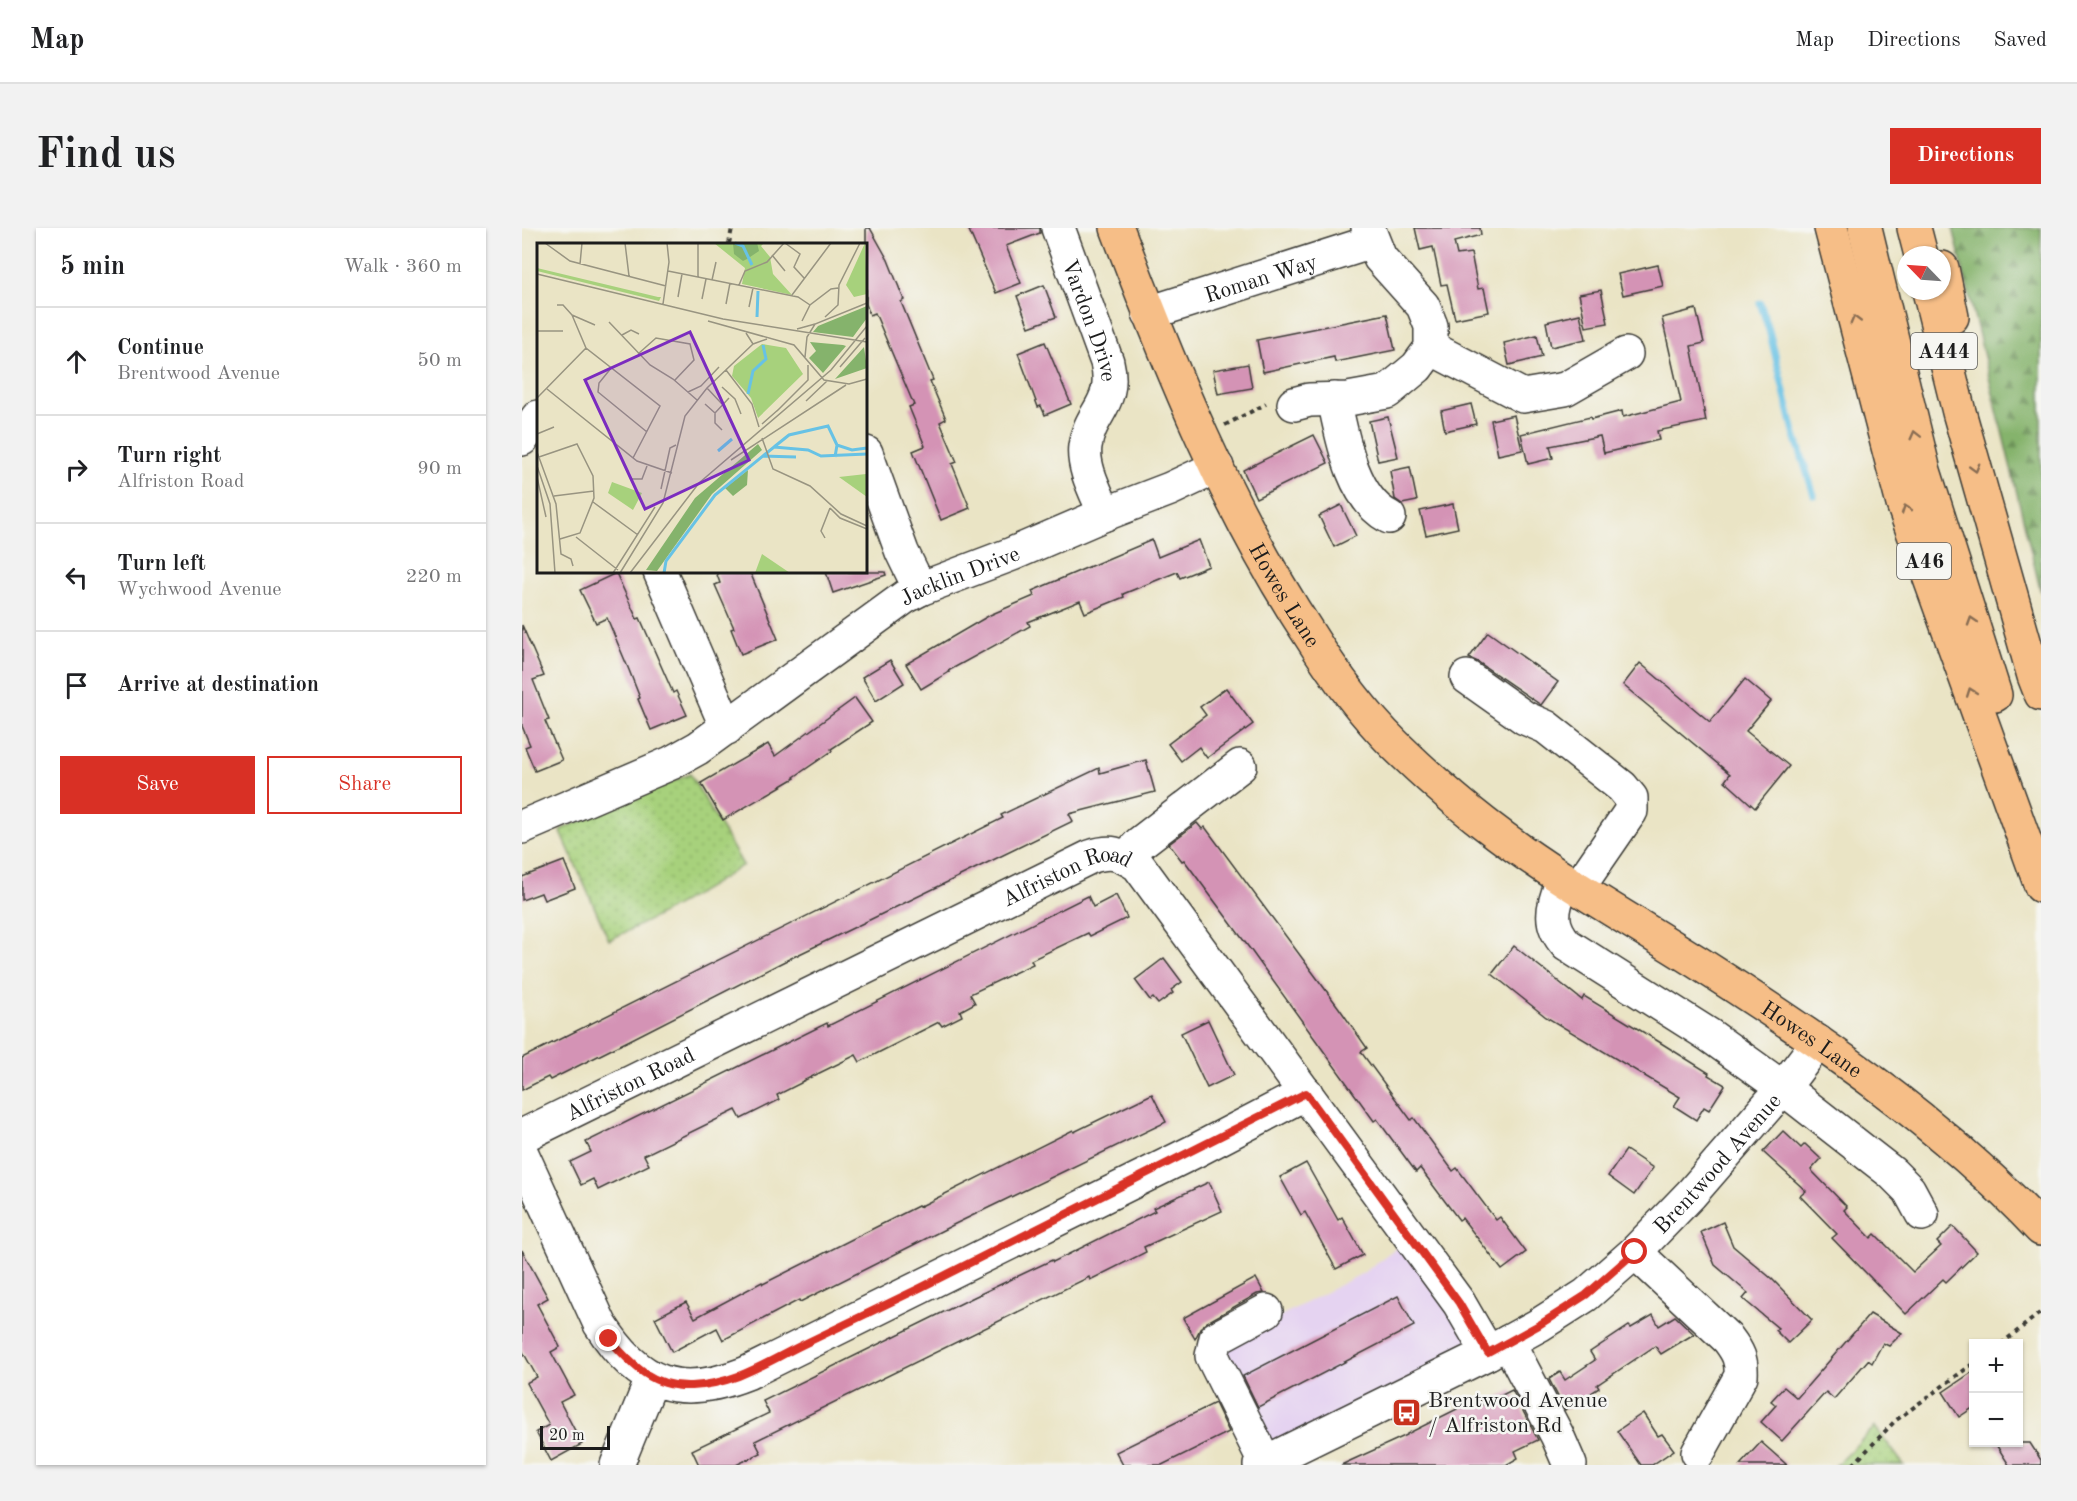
<!DOCTYPE html>
<html lang="en">
<head>
<meta charset="utf-8">
<style>
  body { margin:0; font-family:"Old Standard TT",serif; background:#f2f2f2; color:#202124 }
  .controls { position:absolute; right:18px; bottom:18px; display:grid; overflow:hidden; border-radius:0px; box-shadow:0 2px 4px #0004 }
  .controls button { width:54px; height:54px; display:grid; place-items:center; padding:0; border:0; border-bottom:2px solid #e0e0e0; background:#fff; color:#202124; font:30px sans-serif }
  .compass { position:absolute; left:1375px; top:18px; width:54px; height:54px; border-radius:50%; background:#fff; box-shadow:0 2px 4px #0004; rotate:295deg }
  .scale { position:absolute; left:18px; bottom:15px; width:70px; box-sizing:border-box; padding-left:6px; border:3px solid #1c1c1c; border-top:0; font-size:16px; line-height:21px; white-space:nowrap; color:#1c1c1c; -webkit-text-stroke:4px #f6f6f2; paint-order:stroke }
  .stop { position:absolute; width:18px; height:18px; margin:-14px; border:4px solid #d93025; border-radius:50%; background:#fff }
  .stop.end { background:#d93025; border-color:#fff; box-shadow:0 2px 6px #0008 }
  .list { margin:0; padding:0; list-style:none }
  h2 { display:flex; justify-content:space-between; align-items:center; height:78px; margin:0; padding:0 24px; font-size:26px }
  h2 small { font-size:20px; font-weight:400; color:#757577 }
  .list li { display:grid; grid-template-columns:39px 1fr auto; gap:18px; align-items:center; box-sizing:border-box; height:108px; padding:0 24px; border-top:2px solid #e0e0e0 }
  .list b { display:block; font-size:22px; white-space:nowrap }
  .list p { margin:0; font-size:20px; white-space:nowrap; color:#757577 }
  .list em { font-size:20px; font-style:normal; color:#757577 }
  .actions { display:flex; gap:12px; padding:18px 24px }
  .actions a { flex:1; padding:14px 0; border:2px solid #d93025; border-radius:0px; text-align:center; font-size:21px; color:#d93025 }
  .actions .main { background:#d93025; color:#fff }
  .icon { flex:none; width:33px; height:33px; fill:none; stroke:currentColor; stroke-width:2; stroke-linecap:round; stroke-linejoin:round }
  .map { position:relative; flex:none; width:1519px; height:1237px; overflow:hidden; border-radius:0px }
  header { display:flex; align-items:center; gap:36px; box-sizing:border-box; height:84px; padding:0 30px; background:#fff; border-bottom:2px solid #e0e0e0 }
  header strong { font-size:28px }
  nav { display:flex; gap:33px; margin-inline-start:auto; font-size:21px }
  .intro { display:flex; align-items:center; justify-content:space-between; box-sizing:border-box; height:144px; padding:0 36px }
  h1 { margin:0; font-size:42px }
  .button { padding:15px 27px; border-radius:0px; background:#d93025; color:#fff; font-size:21px; font-weight:700 }
  main { display:flex; gap:36px; padding:0 36px }
  aside { flex:1; background:#fff; border-radius:0px; box-shadow:0 2px 4px #0004 }
  .map>svg:first-child { display:block }
  .built { fill:#e5d3f1 }
  .grass { fill:url(#grass-dots); stroke:#62764c; stroke-width:1.5 }
  .forest { fill:url(#forest-firs); stroke:#506844; stroke-width:1.5 }
  .lines { fill:none; stroke-linecap:round; stroke-linejoin:round }
  .stream { stroke:#67c2e5; stroke-width:7 }
  .building { fill:#d493b5 }
  .minor-casing { stroke:#3b3a35; stroke-width:36 }
  .major-casing { stroke:#3b3a35; stroke-width:36 }
  .highway-casing { stroke:#3b3a35; stroke-width:36 }
  .path { stroke:#3b3a35; stroke-width:4; stroke-dasharray:4.5 4.5; stroke-linecap:butt }
  .minor { stroke:#fff; stroke-width:33 }
  .major { stroke:#f6be87; stroke-width:33 }
  .highway { stroke:#f6be87; stroke-width:33 }
  .oneway { stroke:#896d52 }
  .route { stroke:#d93025; stroke-width:8 }
  .labels { text-anchor:middle; stroke-width:5; stroke-linejoin:round; paint-order:stroke }
  .shield { fill:#f6f6f2; stroke:#5d5d5c; stroke-width:1.5 }
  .shield-label { font-size:21px; font-weight:bold; fill:#1c1c1c }
  .street-label { font-size:22px; fill:#1c1c1c; stroke:#f6f6f2 }
  .poi-label { font-size:22px; fill:#1c1c1c; stroke:#f6f6f2; text-anchor:start }
  .inset-river { fill:none; stroke:#67c2e5; stroke-width:3 }
  .inset-road { fill:none; stroke:#989481; stroke-width:1.5 }
  .view { fill:#7b2cbf; fill-opacity:0.15; stroke:#7b2cbf; stroke-width:3 }
  .inset-edge { fill:none; stroke:#1c1c1c; stroke-width:3 }
</style>
</head>
<body>
<header>
<strong>Map</strong>
<nav><a>Map</a><a>Directions</a><a>Saved</a></nav>
</header>
<div class="intro"><h1>Find us</h1><a class="button">Directions</a></div>
<main>
<aside>
<h2>5 min<small>Walk · 360 m</small></h2>
<ul class="list">
<li><svg class="icon" aria-label="ahead" viewBox="0 0 24 24"><path d="M12 20V5M6 11l6-6 6 6"/></svg><div><b>Continue</b><p>Brentwood Avenue</p></div><em>50 m</em></li>
<li><svg class="icon" aria-label="right" viewBox="0 0 24 24"><path d="M7 20v-9h11M14 6l5 5-5 5"/></svg><div><b>Turn right</b><p>Alfriston Road</p></div><em>90 m</em></li>
<li><svg class="icon" aria-label="left" viewBox="0 0 24 24"><path d="M17 20v-9H6M10 6l-5 5 5 5"/></svg><div><b>Turn left</b><p>Wychwood Avenue</p></div><em>220 m</em></li>
<li><svg class="icon" aria-label="arrive" viewBox="0 0 24 24"><path d="M6 21V4h12l-3 4 3 4H6"/></svg><div><b>Arrive at destination</b></div></li>
</ul>
<div class="actions"><a class="main">Save</a><a>Share</a></div>
</aside>
<div class="map">
<svg width="1519" height="1237" viewBox="0 0 1519 1237">
  <defs>
    <pattern id="grass-dots" width="8" height="8" patternUnits="userSpaceOnUse" patternTransform="scale(1.5)"><rect width="8" height="8" fill="#a7d17c"/><path d="M2 2h.1M6 6h.1" fill="none" stroke="#8fb36b" stroke-width="1.8" stroke-linecap="round"/></pattern>
    <pattern id="forest-firs" width="22" height="20" patternUnits="userSpaceOnUse" patternTransform="scale(1.5)"><rect width="22" height="20" fill="#85b36c"/><path d="M5 1l3.5 6h-7zM16 11l3.5 6h-7z" fill="#6c9158"/></pattern>
  </defs>
  <rect width="100%" height="100%" fill="#f6f6f2"/>
  <filter id="ink" filterUnits="userSpaceOnUse"><feTurbulence type="fractalNoise" baseFrequency=".0167" numOctaves="2"/><feDisplacementMap in="SourceGraphic" scale="12" xChannelSelector="R" yChannelSelector="G"/><feConvolveMatrix kernelMatrix="1 2 1 2 8 2 1 2 1" color-interpolation-filters="sRGB"/></filter>
  <filter id="wash" filterUnits="userSpaceOnUse"><feTurbulence type="fractalNoise" baseFrequency=".008" numOctaves="4" result="noise"/><feDisplacementMap in="SourceGraphic" scale="24" xChannelSelector="R" yChannelSelector="G"/><feGaussianBlur stdDeviation="1.35" result="paint"/><feColorMatrix in="noise" values="0 0 0 0 0 0 0 0 0 0 0 0 0 0 0 0 0 1.4 0 .05"/><feComposite in="paint" operator="in"/></filter>
  <g filter="url(#wash)">
    <rect width="100%" height="100%" fill="#eae4c5"/>
    <polygon class="built" points="884,1012 957,1121 748,1225 701,1118 841,1045"/>
    <g class="grass">
      <path d="M168,546l53,91c-43,29 -87,53 -134,75l-49,-110z"/>
      <polygon points="1353,1199 1382,1237 1314,1237"/>
    </g>
    <polygon class="forest" points="1431,0 1519,0 1519,365"/>
    <g class="lines">
      <polyline class="stream" points="1238,75 1247,102 1272,204 1292,267"/>
    </g>
    <g id="blocks">
      <g class="building">
        <polygon points="344,0 348,0 366,32 382,72 379,74 411,152 408,153 424,191 418,194 435,234 430,236 448,280 419,292 391,223 403,218 387,179 392,177 353,85 348,87 344,76"/>
        <polygon points="446,0 518,0 518,5 484,18 499,55 474,65"/>
        <polygon points="893,0 958,0 959,7 932,14 935,27 949,25 956,61 962,60 967,84 933,91 925,56 919,57 911,19 898,22"/>
        <polygon points="1136,37 1141,58 1101,67 1096,46"/>
        <polygon points="522,57 534,89 507,99 495,68"/>
        <polygon points="1079,62 1086,95 1064,99 1057,66"/>
        <polygon points="1174,81 1182,115 1169,118 1184,193 1135,203 1137,212 1082,225 1078,208 1028,218 1031,230 1006,236 999,206 1068,189 1069,191 1100,183 1101,189 1159,174 1140,90"/>
        <polygon points="865,86 873,122 813,134 812,129 741,144 735,112"/>
        <polygon points="1058,86 1064,111 1029,119 1024,94"/>
        <polygon points="1015,107 1020,129 987,137 982,115"/>
        <polygon points="523,114 549,176 523,187 519,178 516,179 496,125"/>
        <polygon points="726,136 730,160 696,166 691,142"/>
        <polygon points="949,176 954,196 923,203 919,183"/>
        <polygon points="992,187 1000,222 976,227 969,192"/>
        <polygon points="866,189 876,229 856,233 847,193"/>
        <polygon points="792,207 806,235 734,270 721,242"/>
        <polygon points="888,239 895,273 880,276 873,271 868,243"/>
        <polygon points="931,276 936,300 904,307 898,283"/>
        <polygon points="819,277 834,308 812,319 797,288"/>
        <polygon points="630,312 636,329 677,312 687,338 658,350 655,344 601,366 602,369 563,385 558,373 506,394 508,398 426,443 427,444 399,461 384,436 468,387 512,368 510,363"/>
        <polygon points="194,344 228,344 256,411 219,426 209,401 212,400 193,357 198,355"/>
        <polygon points="304,344 363,344 364,347 311,365"/>
        <polygon points="94,345 115,391 118,390 151,465 154,463 165,487 129,502 116,471 118,470 107,442 85,390 74,395 58,362"/>
        <polygon points="0,397 22,448 11,452 27,492 23,493 40,532 13,543 3,519 8,517 0,498"/>
        <polygon points="966,404 1036,454 1019,477 956,434 947,430"/>
        <polygon points="368,432 382,455 354,473 340,449"/>
        <polygon points="1118,435 1188,494 1223,451 1249,473 1224,503 1267,538 1233,580 1203,553 1208,546 1101,457"/>
        <polygon points="704,460 731,496 685,530 677,519 659,533 646,516 684,487 678,479"/>
        <polygon points="333,470 350,494 309,521 310,523 272,549 273,550 201,592 179,555 246,516 253,528"/>
        <polygon points="624,532 633,564 547,586 551,593 261,734 106,813 28,852 26,849 0,862 0,830 481,590 479,587 577,540 578,545"/>
        <polygon points="675,595 680,601 683,599 817,780 845,820 839,824 889,892 892,890 931,943 935,940 974,992 978,989 1004,1024 980,1042 940,990 937,992 898,940 894,944 855,891 852,893 728,721 662,632 660,633 647,616"/>
        <polygon points="42,633 53,660 22,672 19,665 0,672 0,649"/>
        <polygon points="594,667 605,690 568,708 566,705 509,732 511,736 448,766 453,775 438,783 440,788 420,798 417,794 338,834 334,827 279,854 279,855 255,867 257,872 219,891 214,882 122,927 127,937 76,962 71,951 59,957 48,934 69,924 64,914 305,795 306,798 566,668 571,679"/>
        <polygon points="992,718 1060,772 1062,768 1139,815 1187,845 1186,847 1203,857 1187,882 1182,879 1174,892 1152,878 1158,869 1024,789 970,746"/>
        <polygon points="642,730 660,754 649,762 651,765 636,776 631,770 628,772 613,752"/>
        <polygon points="686,792 712,847 685,860 659,805"/>
        <polygon points="630,866 644,894 433,996 278,1074 277,1072 201,1112 195,1100 150,1124 133,1090 164,1074 173,1090 240,1054 241,1056 396,978 397,979 551,902 552,904"/>
        <polygon points="1261,903 1279,920 1283,916 1299,931 1289,942 1325,979 1322,982 1349,1010 1353,1006 1391,1044 1419,1018 1415,1014 1431,998 1455,1024 1424,1054 1421,1051 1384,1086 1310,1010 1315,1006 1278,968 1284,963 1241,924"/>
        <polygon points="1104,922 1131,940 1112,967 1086,948"/>
        <polygon points="784,935 816,992 820,989 841,1027 814,1041 783,984 779,987 758,949"/>
        <polygon points="687,954 700,983 622,1019 624,1024 568,1052 567,1049 233,1213 239,1225 214,1237 177,1237 170,1222 247,1185 241,1173 452,1069 530,1032 531,1034 633,983 631,980"/>
        <polygon points="1201,994 1211,1018 1250,1051 1290,1092 1266,1115 1253,1102 1256,1100 1221,1071 1226,1065 1193,1037 1179,1004"/>
        <polygon points="0,1022 26,1070 15,1076 38,1119 29,1124 52,1167 38,1174 60,1216 29,1233 14,1204 27,1197 4,1155 15,1149 0,1122"/>
        <polygon points="734,1050 742,1065 735,1066 685,1094 679,1099 673,1111 661,1090"/>
        <polygon points="876,1068 892,1098 736,1179 721,1148"/>
        <polygon points="1348,1086 1380,1105 1367,1118 1361,1115 1350,1135 1346,1132 1312,1171 1304,1164 1260,1213 1239,1194 1254,1177 1249,1173 1262,1159 1275,1170"/>
        <polygon points="1131,1087 1137,1098 1153,1088 1172,1106 1139,1126 1133,1118 1075,1157 1077,1160 1043,1182 1027,1151 1038,1144 1043,1152 1073,1132 1068,1124 1107,1098 1109,1100"/>
        <polygon points="1452,1143 1452,1179 1437,1189 1421,1164"/>
        <polygon points="990,1162 1016,1212 993,1223 996,1230 984,1237 819,1237 885,1207 885,1206 957,1170 960,1177"/>
        <polygon points="693,1175 707,1204 640,1237 601,1237 594,1224"/>
        <polygon points="1121,1185 1136,1208 1140,1206 1152,1222 1130,1237 1119,1237 1095,1203"/>
        <polygon points="1239,1214 1265,1237 1218,1237"/>
        <polygon points="1473,1215 1508,1215 1519,1232 1519,1237 1487,1237"/>
      </g>
    </g>
  </g>
  <g filter="url(#ink)">
    <use href="#blocks" fill-opacity="0" stroke="#3b3a35" stroke-width="1.5"/>
    <g class="lines">
      <defs>
        <g id="minor">
          <path id="s1" d="M536,0l49,134c10,42 -17,49 -22,84 -3,22 12,48 20,68"/>
          <path id="s2" d="M627,85l223,-71"/>
          <polyline points="909,120 1001,168 1043,161 1104,126"/>
          <path d="M812,171c8,37 18,99 55,118"/>
          <polyline points="772,176 787,172 826,171 865,164 895,139 909,120 909,98 901,78 858,30 846,0"/>
          <polyline points="0,211 16,189"/>
          <polyline points="344,225 380,324 398,361"/>
          <polyline points="138,344 205,500"/>
          <polyline points="945,449 1003,490 1024,499 1100,559 1109,570 1109,583 1056,660"/>
          <path id="s3" d="M0,599l149,-64 27,-15 207,-151 15,-8 92,-35 93,-40 65,-25 47,-22"/>
          <polyline points="604,630 618,615 718,538"/>
          <path d="M1041,651c-9,27 -17,43 4,66l142,90 74,53 109,85 17,17 13,24"/>
          <path id="s4" d="M0,908l568,-279c21,-7 29,-4 48,8l321,438 29,50"/>
          <path d="M0,926l78,170c39,62 79,76 147,49l448,-222 111,-58"/>
          <path d="M1113,1024l93,87c10,13 14,21 13,37l-43,77"/>
          <polyline points="986,1114 1035,1207 1048,1237"/>
          <polyline points="743,1234 690,1128 694,1110 744,1083"/>
          <polyline points="95,1237 130,1151"/>
          <path id="s5" d="M738,1237l228,-112 51,-28 47,-30 49,-43 56,-58 92,-106 35,-46"/>
        </g>
        <g id="major">
          <path id="s6" d="M595,0c53,140 110,281 192,406 25,40 53,78 86,111 29,28 59,55 90,79 67,52 141,93 212,138 122,78 245,161 344,267"/>
        </g>
        <g id="highway">
          <polyline points="1309,0 1381,276 1519,658"/>
          <polyline points="1343,0 1402,243 1473,467"/>
          <polyline points="1392,0 1399,27"/>
          <polyline points="1420,40 1430,89"/>
          <polyline points="1407,63 1437,184 1512,448 1519,466"/>
        </g>
      </defs>
      <use href="#minor" class="minor-casing"/>
      <use href="#major" class="major-casing"/>
      <use href="#highway" class="highway-casing"/>
      <g class="path">
        <polyline points="207,16 210,0"/>
        <polyline points="703,197 744,176"/>
        <polyline points="1479,1116 1519,1084"/>
        <polyline points="1331,1237 1373,1193 1452,1135"/>
      </g>
      <use href="#minor" class="minor"/>
      <use href="#major" class="major"/>
      <use href="#highway" class="highway"/>
    </g>
    <defs><path id="oneway-chevron" d="M-2-3.5L2.5 0L-2 3.5" fill="none" stroke-width="1.6" stroke-linecap="round" stroke-linejoin="round" transform="scale(1.5)"/></defs>
    <g class="oneway">
      <use href="#oneway-chevron" transform="translate(1333 92) rotate(-105)"/>
      <use href="#oneway-chevron" transform="translate(1393 207) rotate(-104)"/>
      <use href="#oneway-chevron" transform="translate(1453 240) rotate(74)"/>
      <use href="#oneway-chevron" transform="translate(1384 281) rotate(-109)"/>
      <use href="#oneway-chevron" transform="translate(1450 393) rotate(-108)"/>
      <use href="#oneway-chevron" transform="translate(1449 464) rotate(-110)"/>
    </g>
  </g>
  <g class="lines" filter="url(#ink)">
    <path class="route" d="M87,1111c24,27 44,49 83,47 45,-3 71,-22 110,-41 39,-19 79,-38 118,-57 128,-66 258,-129 386,-195l153,210 29,50 51,-28 47,-30 49,-43"/>
  </g>
  <defs>
    <symbol id="bus-square" viewBox="-11 -11 22 22"><rect x="-9" y="-9" width="18" height="18" rx="4" fill="#c8321e" stroke="#f6f6f2"/><path d="M-5-6H5V4H4V6H2V4H-2V6H-4V4H-5ZM-3.5-4V0h7V-4ZM-3.5 1.2v1.5H-2V1.2ZM2 1.2v1.5H3.5V1.2Z" fill="#fff"/></symbol>
  </defs>
  <g fill-rule="evenodd">
    <use href="#bus-square" x="868" y="1168" width="33" height="33"/>
  </g>
  <g class="labels">
    <g class="shield">
      <rect x="1389" y="105" width="66" height="36" rx="4.5"/>
      <rect x="1375" y="315" width="54" height="36" rx="4.5"/>
    </g>
    <g class="shield-label">
      <text x="1422" y="130">A444</text>
      <text x="1402" y="340">A46</text>
    </g>
    <g class="street-label">
      <text dy="8" stroke="none"><textPath href="#s2" startOffset="117">Roman Way</textPath></text>
      <text dy="8" stroke="none"><textPath href="#s1" startOffset="98">Vardon Drive</textPath></text>
      <text dy="8" stroke="none"><textPath href="#s3" startOffset="508">Jacklin Drive</textPath></text>
      <text dy="8" stroke="none"><textPath href="#s6" startOffset="404">Howes Lane</textPath></text>
      <text dy="8" stroke="none"><textPath href="#s4" startOffset="606">Alfriston Road</textPath></text>
      <text dy="8" stroke="none"><textPath href="#s6" startOffset="1102">Howes Lane</textPath></text>
      <text dy="8" stroke="none"><textPath href="#s4" startOffset="120">Alfriston Road</textPath></text>
      <text dy="8" stroke="none"><textPath href="#s5" startOffset="554">Brentwood Avenue</textPath></text>
    </g>
    <g class="poi-label">
      <text x="906" y="1179">Brentwood Avenue<tspan x="906" dy="25">/ Alfriston Rd</tspan></text>
    </g>
  </g>
  <g transform="translate(15 15)">
    <rect width="330" height="330" fill="#eae4c5"/>
    <path d="M177,0h50l-3,3 9,11 3,17 19,21 -50,-11 3,-16zM328,0l2,51 -13,3 -8,-12zM0,25l121,29h3l-2,4 -122,-30zM330,231v23l-28,-20 27,-3zM75,239l30,11 -9,17 -25,-17zM225,311l28,19h-35z" fill="#a7d17c"/>
    <path d="M220,0l2,8 -12,8 -4,2 -9,-7 -1,-11zM330,63v12l-14,19 -40,-5 5,-6zM273,99l33,3 3,1 -23,27 -14,-15 7,-7zM327,104l3,21 -32,11 20,-22zM221,201l4,6 -50,44 -55,77 -11,-1 49,-72zM211,227l-1,15 -14,11 -8,-8z" fill="#85b36c"/>
    <path d="M225,101l24,4 17,26 -45,44 -7,-20 -19,-22 2,-10z" fill="#a7d17c"/>
    <path class="inset-river" d="M198,0l8,3 9,19M220,74l1,-26M211,151l5,-23 13,-12 -3,-14M237,204l15,-12 39,-9 9,19M181,208l14,-12M225,213l34,1M298,214l2,-12 15,5 15,-2M127,330l2,-12 49,-66 59,-48 34,3 13,6 46,-2"/>
    <path class="inset-road" d="M8,0l25,18 96,25M88,0l4,33M248,0l15,11 -6,13 10,11M235,12l13,16M43,21l2,-21M131,28l130,26 12,8M0,31l186,45 144,23M161,34v-34M175,37l4,-18M202,42l6,-14 22,-9 17,-19M255,52l39,-52M141,54l4,-23M165,56l4,-20M126,61l6,-42 -2,-19M189,61l4,-21M20,62h6l9,10M212,64l4,-19M288,74l13,-12 1,-20 21,-42M171,78l86,24 30,35 25,4 18,-5M265,78l8,-16 21,-16 7,-1M72,79l41,43 23,14 24,21M58,82l-23,-10 14,33 74,58 -27,52M260,86l18,-5M0,88h26M209,90l7,11 14,-5M85,92l9,-5 8,4M101,111l18,-16 34,6 4,16 -19,20M268,114l2,-20 8,-13 52,-21M75,124l-13,16 -1,9 49,40M303,124l25,-29M189,127l26,34 7,23M185,144l13,12 6,15M170,145l15,16M10,146l90,72 35,12M151,149l13,-6 18,-19M0,155l49,-50M269,158l21,-20M168,161l10,9 14,-15M240,168l31,-31v-15M178,170v10l7,7M225,181l17,-15M0,191l17,-7M225,195l11,31 37,17 31,28 26,12M0,209l19,52 5,50 10,5 2,7M2,214l38,-13 16,32 1,22 -14,35 -20,6M194,217l115,-75M0,223l13,38 5,69M0,234l9,40M95,236h10l5,-13M124,246l9,-41 6,-3M17,253l40,-5M56,259l45,33M293,265l10,10 27,11M39,294l42,33M288,295l-4,-7 9,-23M76,330l42,-66M83,330l43,-70 22,-87 22,-28 46,-44M93,330l69,-90 132,-113 36,-44"/>
    <path class="view" d="M153,89l59,128 -104,49 -60,-129z"/>
    <rect width="330" height="330" class="inset-edge"/>
  </g>
</svg>
<div class="controls">
<button>+</button>
<button>−</button>
</div>
<svg class="compass" viewBox="-18 -18 36 36"><path d="M0-13l5 13h-10z" fill="#e53935"/><path d="M0 13l5-13h-10z" fill="#757577"/></svg>
<div class="scale">20 m</div>
<div class="stop" style="left:1113px;top:1024px"></div>
<div class="stop end" style="left:87px;top:1111px"></div>
</div>
</main>
</body>
</html>
